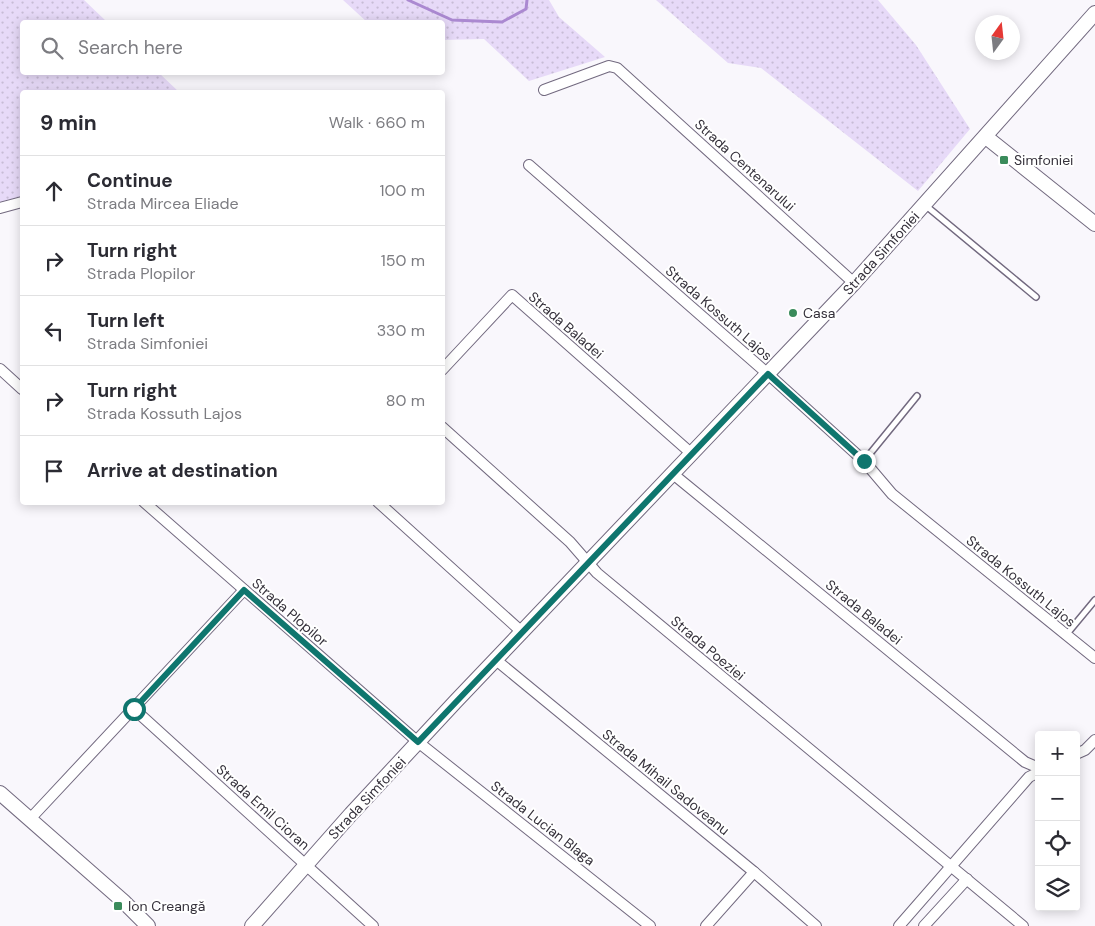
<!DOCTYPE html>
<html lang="en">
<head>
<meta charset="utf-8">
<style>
  body { margin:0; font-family:"DM Sans",sans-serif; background:#f2f2f3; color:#2b2b33 }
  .controls { position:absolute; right:15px; bottom:15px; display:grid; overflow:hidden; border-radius:5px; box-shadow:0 2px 12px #0003 }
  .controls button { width:45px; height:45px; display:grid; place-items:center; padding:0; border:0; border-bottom:1px solid #e1e1e2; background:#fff; color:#2b2b33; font:25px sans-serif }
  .compass { position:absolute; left:975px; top:15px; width:45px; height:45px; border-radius:50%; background:#fff; box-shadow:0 2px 12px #0003; rotate:15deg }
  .stop { position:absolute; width:15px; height:15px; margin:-11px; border:4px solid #0f766e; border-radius:50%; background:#fff }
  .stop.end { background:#0f766e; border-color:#fff; box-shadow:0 1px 5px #0008 }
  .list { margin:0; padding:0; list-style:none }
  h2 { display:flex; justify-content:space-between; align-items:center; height:65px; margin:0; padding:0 20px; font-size:21px }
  h2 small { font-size:16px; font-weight:400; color:#7c7c81 }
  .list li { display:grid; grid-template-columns:32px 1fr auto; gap:15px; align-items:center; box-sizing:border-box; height:70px; padding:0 20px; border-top:1px solid #e1e1e2 }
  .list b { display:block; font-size:19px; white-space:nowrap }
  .list p { margin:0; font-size:16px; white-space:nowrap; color:#7c7c81 }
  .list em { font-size:16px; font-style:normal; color:#7c7c81 }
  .icon { flex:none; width:28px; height:28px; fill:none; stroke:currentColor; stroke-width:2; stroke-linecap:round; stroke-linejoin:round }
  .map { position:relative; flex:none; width:1095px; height:926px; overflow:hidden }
  .search { position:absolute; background:#fff; box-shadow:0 2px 12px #0003; left:20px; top:20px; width:425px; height:55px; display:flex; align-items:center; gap:12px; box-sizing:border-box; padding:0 18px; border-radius:5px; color:#7c7c81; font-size:19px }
  .panel { position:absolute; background:#fff; box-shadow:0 2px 12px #0003; left:20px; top:90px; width:425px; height:415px; border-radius:5px }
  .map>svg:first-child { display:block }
  .grass { fill:url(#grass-dots) }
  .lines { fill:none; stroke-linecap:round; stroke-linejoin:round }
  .stream { stroke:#ab89d1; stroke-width:3 }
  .lane-casing { stroke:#72697f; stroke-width:8 }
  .street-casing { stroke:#72697f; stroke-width:12 }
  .secondary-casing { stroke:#72697f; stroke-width:16 }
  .lane { stroke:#fff; stroke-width:5 }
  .street { stroke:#fff; stroke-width:10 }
  .secondary { stroke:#fff; stroke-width:14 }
  .route { stroke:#0f766e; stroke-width:6 }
  .poi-dot { fill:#3a8b5b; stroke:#fff; stroke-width:2 }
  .labels { text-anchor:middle; stroke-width:4; stroke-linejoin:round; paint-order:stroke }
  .poi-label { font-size:14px; fill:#35313b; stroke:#fff; text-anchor:start }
  .street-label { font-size:14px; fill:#35313b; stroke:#fff }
</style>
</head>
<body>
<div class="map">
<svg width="1095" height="926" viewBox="0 0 1095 926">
  <defs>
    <pattern id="grass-dots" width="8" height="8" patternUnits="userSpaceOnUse" patternTransform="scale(1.25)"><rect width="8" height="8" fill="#e7daf8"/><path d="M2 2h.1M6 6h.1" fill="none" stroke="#c7bcd6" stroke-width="1.8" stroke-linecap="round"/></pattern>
  </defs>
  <rect width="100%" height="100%" fill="#f9f7fc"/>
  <g class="grass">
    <polygon points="0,0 84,0 107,22 22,22 22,72 159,73 179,92 22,92 22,196 0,202"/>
    <polygon points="343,0 549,0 559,17 605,57 529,81 484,39 443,40 442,22 367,22"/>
    <polygon points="656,0 878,0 916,45 970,129 918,191 761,68 728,63"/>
  </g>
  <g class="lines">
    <polyline class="stream" points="408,0 452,20 502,22 526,9 527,0"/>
    <defs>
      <g id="lane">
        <polyline points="925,205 1036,297"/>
        <polyline points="864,461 917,396"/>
        <polyline points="1066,635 1095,600"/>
      </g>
      <g id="street">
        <polyline points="544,90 609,66 617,68 854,283"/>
        <polyline points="529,165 768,374 864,461 892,494 1095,658"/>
        <polyline points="0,208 22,202"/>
        <polyline points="0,369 22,389"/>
        <polyline points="442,370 512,295 692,454"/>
        <polyline points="442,427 570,542 597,573 1023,926"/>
        <polyline points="673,474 1025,762 1039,768"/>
        <polyline points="144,502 418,742 650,926"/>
        <polyline points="378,502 523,633"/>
        <polyline points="496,660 754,872 816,926"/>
        <polyline points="134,709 373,926"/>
        <polyline points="1076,754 1085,750 1095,740"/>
        <polyline points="30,819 244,590"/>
        <polyline points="706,926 754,872"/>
        <polyline points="899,926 1029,777 1039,772"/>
        <polyline points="924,926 967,879"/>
      </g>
      <g id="secondary">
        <polyline points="986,137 1095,224"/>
        <polyline points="0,793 123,901 148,926"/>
        <polyline points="252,926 351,814 456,701 854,283 1095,13"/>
      </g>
    </defs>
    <use href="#lane" class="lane-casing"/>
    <use href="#street" class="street-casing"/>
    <use href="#secondary" class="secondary-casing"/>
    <use href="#lane" class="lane"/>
    <use href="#street" class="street"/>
    <use href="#secondary" class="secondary"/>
  </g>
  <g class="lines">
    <polyline class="route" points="134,709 244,590 418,742 768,374 864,461"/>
  </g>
  <g class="poi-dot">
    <rect x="999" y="155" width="10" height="10" rx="2.5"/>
    <circle cx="793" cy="313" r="5"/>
    <rect x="113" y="901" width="10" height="10" rx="2.5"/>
  </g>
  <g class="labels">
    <g class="poi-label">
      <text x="1014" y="165">Simfoniei</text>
      <text x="803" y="318">Casa</text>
      <text x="128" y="911">Ion Creangă</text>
    </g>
    <g class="street-label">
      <text transform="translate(745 165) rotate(42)" y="5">Strada Centenarului</text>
      <text transform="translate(881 253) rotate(-48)" y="5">Strada Simfoniei</text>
      <text transform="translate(719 313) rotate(41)" y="5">Strada Kossuth Lajos</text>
      <text transform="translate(566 325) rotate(41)" y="5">Strada Baladei</text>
      <text transform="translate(1021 581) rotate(39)" y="5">Strada Kossuth Lajos</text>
      <text transform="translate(290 612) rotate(41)" y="5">Strada Plopilor</text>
      <text transform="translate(864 612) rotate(39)" y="5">Strada Baladei</text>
      <text transform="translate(708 648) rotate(40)" y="5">Strada Poeziei</text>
      <text transform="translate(666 782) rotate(39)" y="5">Strada Mihail Sadoveanu</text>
      <text transform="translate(367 798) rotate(-47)" y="5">Strada Simfoniei</text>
      <text transform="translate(263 807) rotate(42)" y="5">Strada Emil Cioran</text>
      <text transform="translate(543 823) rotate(38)" y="5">Strada Lucian Blaga</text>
    </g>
  </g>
</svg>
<div class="controls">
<button>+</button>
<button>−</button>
<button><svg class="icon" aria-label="locate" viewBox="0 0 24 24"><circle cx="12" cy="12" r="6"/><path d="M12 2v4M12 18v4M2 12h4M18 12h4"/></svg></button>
<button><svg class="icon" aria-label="layers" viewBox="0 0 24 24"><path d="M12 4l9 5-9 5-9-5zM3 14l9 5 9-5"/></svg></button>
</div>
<svg class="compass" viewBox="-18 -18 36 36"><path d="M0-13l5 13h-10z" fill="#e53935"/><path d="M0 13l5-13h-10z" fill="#7c7c81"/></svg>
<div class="stop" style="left:134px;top:709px"></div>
<div class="stop end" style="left:864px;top:461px"></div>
<div class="search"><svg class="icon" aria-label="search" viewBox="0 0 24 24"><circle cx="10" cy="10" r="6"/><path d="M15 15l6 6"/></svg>Search here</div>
<section class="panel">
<h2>9 min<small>Walk · 660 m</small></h2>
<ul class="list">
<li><svg class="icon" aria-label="ahead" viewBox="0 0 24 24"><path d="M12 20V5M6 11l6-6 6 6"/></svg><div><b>Continue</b><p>Strada Mircea Eliade</p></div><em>100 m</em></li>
<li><svg class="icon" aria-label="right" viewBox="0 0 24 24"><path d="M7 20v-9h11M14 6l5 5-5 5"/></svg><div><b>Turn right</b><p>Strada Plopilor</p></div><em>150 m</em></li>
<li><svg class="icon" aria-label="left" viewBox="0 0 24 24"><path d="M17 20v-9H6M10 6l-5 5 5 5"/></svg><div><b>Turn left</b><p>Strada Simfoniei</p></div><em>330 m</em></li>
<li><svg class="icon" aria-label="right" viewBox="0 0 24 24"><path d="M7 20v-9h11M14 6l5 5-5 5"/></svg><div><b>Turn right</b><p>Strada Kossuth Lajos</p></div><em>80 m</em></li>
<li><svg class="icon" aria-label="arrive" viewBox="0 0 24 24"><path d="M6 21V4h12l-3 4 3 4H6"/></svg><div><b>Arrive at destination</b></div></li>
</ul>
</section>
</div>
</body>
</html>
